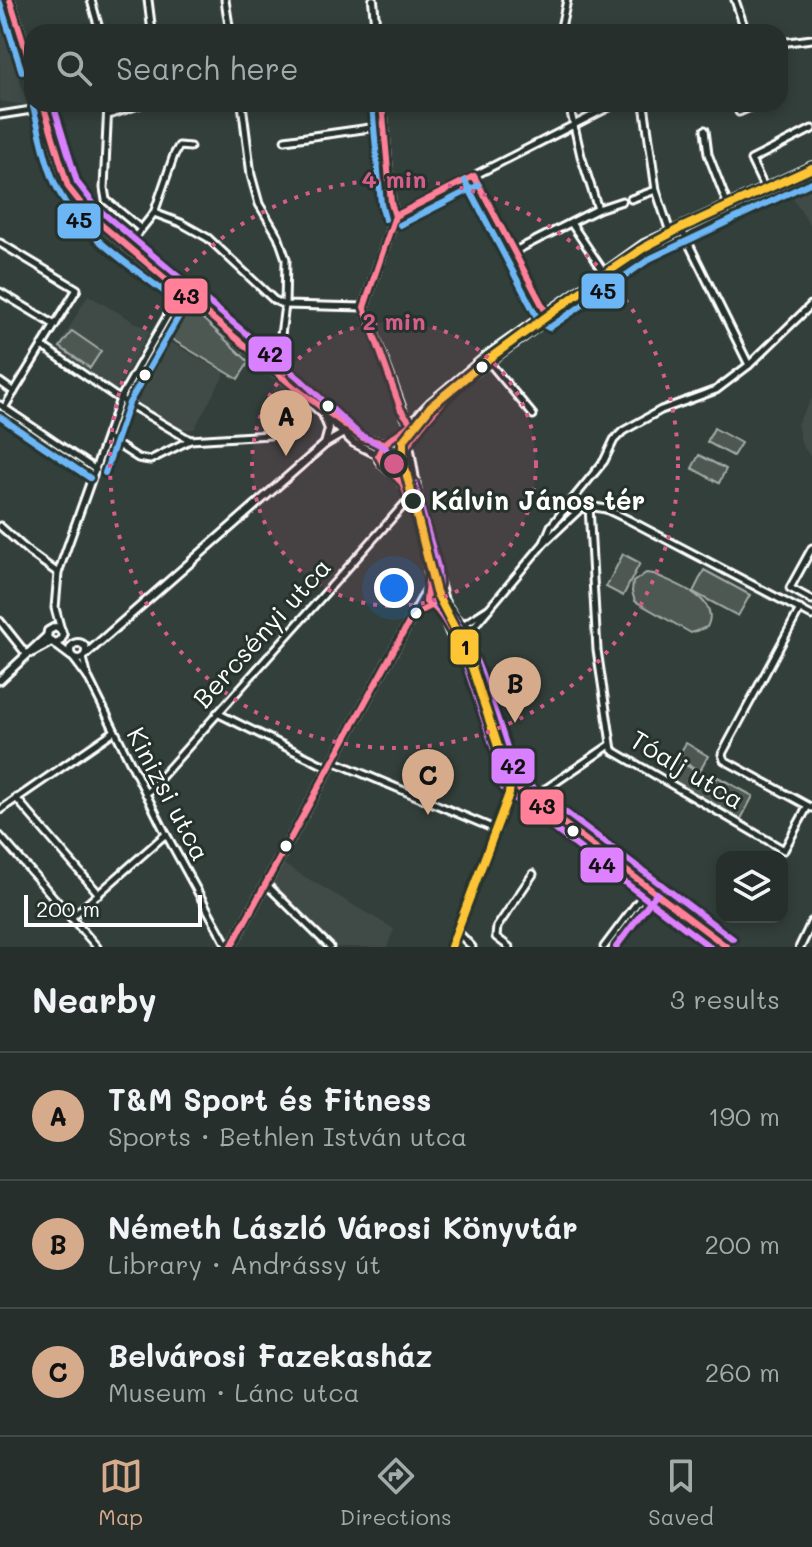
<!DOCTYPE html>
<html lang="en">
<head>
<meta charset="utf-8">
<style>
  body { margin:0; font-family:Mali,sans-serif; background:#323b38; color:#f1f3f6 }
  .controls { position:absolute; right:24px; bottom:24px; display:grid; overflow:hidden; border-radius:16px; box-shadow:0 4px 12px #0003 }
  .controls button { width:72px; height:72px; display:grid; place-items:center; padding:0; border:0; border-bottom:2px solid #424a48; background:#262f2c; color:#f1f3f6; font:40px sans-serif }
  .scale { position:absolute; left:24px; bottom:20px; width:178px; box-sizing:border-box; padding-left:8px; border:4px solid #fff; border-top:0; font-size:22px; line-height:28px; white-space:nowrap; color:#fff; -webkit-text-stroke:6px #26332d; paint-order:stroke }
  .you { position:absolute; left:394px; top:588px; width:28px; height:28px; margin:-20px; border:6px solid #fff; border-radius:50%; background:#1a73e8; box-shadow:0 0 0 12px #1a73e833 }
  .badge { display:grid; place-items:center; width:52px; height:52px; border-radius:50%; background:#d6ab8b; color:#111; font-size:26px; font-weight:700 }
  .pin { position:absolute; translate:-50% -66px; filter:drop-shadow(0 2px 4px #0008) }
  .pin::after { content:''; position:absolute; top:42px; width:28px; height:24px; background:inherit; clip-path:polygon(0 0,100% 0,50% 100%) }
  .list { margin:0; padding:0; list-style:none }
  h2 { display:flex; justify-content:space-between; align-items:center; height:104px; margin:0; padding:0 32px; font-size:34px }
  h2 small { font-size:26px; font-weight:400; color:#a4a9a9 }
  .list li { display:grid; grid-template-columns:52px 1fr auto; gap:24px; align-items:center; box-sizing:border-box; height:128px; padding:0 32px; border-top:2px solid #424a48 }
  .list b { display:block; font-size:30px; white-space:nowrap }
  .list p { margin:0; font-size:26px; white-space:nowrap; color:#a4a9a9 }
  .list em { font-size:26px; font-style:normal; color:#a4a9a9 }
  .icon { flex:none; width:44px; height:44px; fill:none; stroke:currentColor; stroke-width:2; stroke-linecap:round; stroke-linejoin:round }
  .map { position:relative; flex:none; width:812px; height:947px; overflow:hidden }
  .search { position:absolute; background:#262f2c; box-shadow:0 4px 12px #0003; left:24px; right:24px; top:24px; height:88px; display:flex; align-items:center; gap:20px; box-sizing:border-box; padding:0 28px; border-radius:24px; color:#a4a9a9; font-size:30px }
  .sheet { height:488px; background:#262f2c }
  nav { display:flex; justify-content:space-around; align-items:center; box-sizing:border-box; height:112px; border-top:2px solid #424a48; background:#262f2c; font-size:22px; color:#a4a9a9 }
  nav a { display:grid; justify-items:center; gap:4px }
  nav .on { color:#d6ab8b }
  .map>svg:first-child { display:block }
  .built { fill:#404c47 }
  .green { fill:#4d5853; stroke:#a6aca9; stroke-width:2 }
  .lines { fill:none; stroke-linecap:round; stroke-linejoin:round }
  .minor-casing { stroke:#fff; stroke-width:11 }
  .tertiary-casing { stroke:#fff; stroke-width:12 }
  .minor { stroke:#26332d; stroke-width:5 }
  .tertiary { stroke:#26332d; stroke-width:6 }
  .bus-1-casing { stroke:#26332d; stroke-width:12 }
  .bus-2-casing { stroke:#26332d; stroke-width:12 }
  .bus-3-casing { stroke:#26332d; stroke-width:12 }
  .bus-4-casing { stroke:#26332d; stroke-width:12 }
  .bus-1 { stroke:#ff8098; stroke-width:6 }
  .bus-2 { stroke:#6db6f5; stroke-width:6 }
  .bus-3 { stroke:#df80ff; stroke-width:6 }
  .bus-4 { stroke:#d880ff; stroke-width:6 }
  .rail-1-casing { stroke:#26332d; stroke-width:14 }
  .rail-1 { stroke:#fdc434; stroke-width:8 }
  .ring { fill:none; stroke:#d45d8c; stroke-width:4; stroke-dasharray:4 8 }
  .bus-dot { fill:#fff; stroke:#26332d; stroke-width:3 }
  .stop-dot { fill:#26332d; stroke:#fff; stroke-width:4 }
  .labels { text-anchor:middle; stroke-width:6; stroke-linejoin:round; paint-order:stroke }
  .stop-label { font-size:26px; font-weight:bold; fill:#fff; stroke:#26332d; text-anchor:start }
  .street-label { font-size:26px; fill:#fff; stroke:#26332d }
  .centre { fill:#d45d8c; stroke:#26332d; stroke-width:4 }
  .ring-label { font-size:24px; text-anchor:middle; font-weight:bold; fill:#d45d8c; stroke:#26332d; stroke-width:6; stroke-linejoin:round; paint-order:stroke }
  .line-badge { stroke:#26332d; stroke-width:3 }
  .pale-badge-label { font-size:22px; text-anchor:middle; font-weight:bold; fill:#111 }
</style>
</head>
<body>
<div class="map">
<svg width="812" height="947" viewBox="0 0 812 947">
  <rect width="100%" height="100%" fill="#333f3a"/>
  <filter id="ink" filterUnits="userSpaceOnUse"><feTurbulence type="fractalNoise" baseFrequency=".0125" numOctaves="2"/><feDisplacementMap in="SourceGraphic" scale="16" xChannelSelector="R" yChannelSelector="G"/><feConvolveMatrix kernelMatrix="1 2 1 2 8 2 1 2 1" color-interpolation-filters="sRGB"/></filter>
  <g filter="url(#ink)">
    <g class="built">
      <polygon points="0,13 27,105 0,101"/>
      <polygon points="812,183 812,228 790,194"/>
      <polygon points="88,295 150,331 116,391 58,348"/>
      <polygon points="163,338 225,373 194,429 182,429 129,398"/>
      <polygon points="812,398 812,459 802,445 797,424"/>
      <polygon points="278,861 394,929 387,947 330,947 266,884"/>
    </g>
    <g class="green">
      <polygon points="183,300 249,362 238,379 163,334"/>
      <polygon points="72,331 101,351 90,368 60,347"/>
      <polygon points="714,428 741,443 733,456 707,442"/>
      <polygon points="699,455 726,469 719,483 692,468"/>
      <polygon points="623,554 640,563 623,596 606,587"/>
      <polygon points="704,570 750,595 738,616 693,592"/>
      <path d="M646,573l8,1c20,10 68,24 53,53l-16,6 -56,-32 -3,-9 1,-10z"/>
      <polygon points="686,743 708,756 700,771 677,758"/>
      <polygon points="680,762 715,781 718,777 753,796 741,819 670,780"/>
    </g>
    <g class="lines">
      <defs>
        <g id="minor">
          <polyline points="91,0 100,32"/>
          <polyline points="148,0 152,32"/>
          <polyline points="225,0 230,32"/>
          <polyline points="735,0 746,32"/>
          <polyline points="560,32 567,0"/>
          <polyline points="780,43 812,39"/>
          <polyline points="108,104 104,188 106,200 141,229"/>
          <polyline points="242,104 251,175 259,204 278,236 286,259 285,305 279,350 268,366"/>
          <polyline points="569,104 581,156 598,209"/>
          <polyline points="644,104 656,190 671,235"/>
          <polyline points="739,112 757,104"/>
          <polyline points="0,115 44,108"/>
          <polyline points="109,115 141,104"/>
          <polyline points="705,130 708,154 729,208"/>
          <polyline points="285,140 384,126"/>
          <polyline points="474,176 546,314"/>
          <polyline points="766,191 751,160 812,129"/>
          <polyline points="631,199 656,190"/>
          <polyline points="154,213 181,223 208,238 274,300 285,305 364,307"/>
          <polyline points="395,216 615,104"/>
          <polyline points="571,223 606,275"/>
          <polyline points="682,230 749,365"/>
          <polyline points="0,243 77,289 4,408"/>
          <polyline points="127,247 154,213 174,155 179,146 190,147"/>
          <polyline points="513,252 598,209 622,201"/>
          <polyline points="0,292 55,325"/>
          <polyline points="42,346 115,396 190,440"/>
          <polyline points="488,361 533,415"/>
          <polyline points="0,382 14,392"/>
          <polyline points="0,405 96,470"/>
          <polyline points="107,438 138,458 150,460 190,440 270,435"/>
          <polyline points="589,506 597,650 612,750 784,850 808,806"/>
          <polyline points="589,506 606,509 629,520 812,616"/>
          <polyline points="0,526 29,552 58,573"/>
          <polyline points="544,543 551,526 604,461 614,440 623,431 661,410 716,390 749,365 812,304"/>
          <polyline points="812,548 790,588 812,600"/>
          <polyline points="800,609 722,754 724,760 812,808"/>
          <polyline points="0,621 27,655"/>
          <polyline points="466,623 488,609"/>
          <polyline points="61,630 55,608 58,573 120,399 181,292"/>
          <polyline points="470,631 544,543 581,508 589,506"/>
          <polyline points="83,658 88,678"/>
          <polyline points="74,659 89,679 166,834 228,947"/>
          <polyline points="217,713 329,768"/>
          <polyline points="333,761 497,830"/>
          <polyline points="146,794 409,499"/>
          <polyline points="16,798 99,894"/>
          <polyline points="531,799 610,745"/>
          <polyline points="0,810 113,732"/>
          <polyline points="0,836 97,947"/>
          <polyline points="266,884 330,947"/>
          <polyline points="71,918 166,834"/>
          <polyline points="458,932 472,947"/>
          <polyline points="452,947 513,785"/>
          <polyline points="509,947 496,937 497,927 533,874"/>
          <polyline points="604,947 649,887"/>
        </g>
        <g id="tertiary">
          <polyline points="10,0 32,69"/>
          <polyline points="373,0 376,32"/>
          <polyline points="43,104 68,187 90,215 295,388 354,443 378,455"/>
          <polyline points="382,104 391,203 395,216 364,307 405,417"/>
          <polyline points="311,399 363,438 383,443"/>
          <polyline points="324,417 329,429 325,444"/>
          <polyline points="394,438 403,441 410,450 420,510 444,601 456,619 470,628 474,660 513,775 513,785"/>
          <path d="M407,445c26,-46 73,-77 115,-107 41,-30 81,-63 125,-89 52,-31 110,-53 165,-78"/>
          <polyline points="390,470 400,469 409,460"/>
          <path d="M434,607c12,8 12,19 18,30 3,4 7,7 9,11l45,128 7,9 214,162"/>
          <circle cx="78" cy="651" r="8"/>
          <polyline points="54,643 60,641 63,636 61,630 55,627 48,631 47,638 71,656"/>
          <polyline points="31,653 51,642"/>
          <polyline points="86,654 325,444 344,433 354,432"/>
          <polyline points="0,680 47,636"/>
          <path d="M231,947l198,-361c1,-26 -13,-83 -28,-104 -6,-9 -16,-13 -22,-22l1,-14 21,-13 30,-31 54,-45 159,-113 168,-78"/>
          <polyline points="800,947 812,922"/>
        </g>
      </defs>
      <use href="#minor" class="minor-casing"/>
      <use href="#tertiary" class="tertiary-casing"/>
      <use href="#minor" class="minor"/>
      <use href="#tertiary" class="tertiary"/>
      <defs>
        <g id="bus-1">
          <polyline points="10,0 32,69"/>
          <polyline points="43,104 68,187 90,215 295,388 363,438 383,443"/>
          <polyline points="382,104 391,203 395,216"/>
          <path d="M395,216l-31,91 37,103 10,13c-13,13 -26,15 -33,32l5,9 19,19 14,35 13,54 -3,30 8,5 8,-4"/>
          <path d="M395,216l79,-40 75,142c-53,37 -105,72 -141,127"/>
          <path d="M434,607c12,11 17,28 27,41l45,128 7,9 214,162"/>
          <polyline points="231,947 413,615 431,606"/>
        </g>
        <g id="bus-2">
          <polyline points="0,3 22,72"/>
          <polyline points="372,105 381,204 385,219"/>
          <path d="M33,107c8,27 12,57 25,83 24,47 77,78 117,110"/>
          <polyline points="465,181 540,323 549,328 651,258 812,182"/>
          <polyline points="400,225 479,185"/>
          <polyline points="0,417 90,478"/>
          <polyline points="105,473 129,403 190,297"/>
        </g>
        <g id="bus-3">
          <polyline points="434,601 448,625 461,634 465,663 503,777 503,785"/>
          <polyline points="497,780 507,793 710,947"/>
          <polyline points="616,947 657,893"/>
        </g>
        <path id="bus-4" d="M53,104l24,78 20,26 204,172 59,55 26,13 4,10 24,24 24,85 1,18 -4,11c35,23 65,133 80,175l5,7 213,161"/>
      </defs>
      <use href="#bus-1" class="bus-1-casing"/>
      <use href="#bus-2" class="bus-2-casing"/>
      <use href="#bus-3" class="bus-3-casing"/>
      <use href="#bus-4" class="bus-4-casing"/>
      <use href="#bus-1" class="bus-1"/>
      <use href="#bus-2" class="bus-2"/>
      <use href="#bus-3" class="bus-3"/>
      <use href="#bus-4" class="bus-4"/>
      <defs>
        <polyline id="rail-1" points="451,947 509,794 510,783 467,652 436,592 403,460 403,441 431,406 487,360 605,274 645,247 681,228 812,168"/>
      </defs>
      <use href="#rail-1" class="rail-1-casing"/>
      <use href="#rail-1" class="rail-1"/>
    </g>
  </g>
  <circle cx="394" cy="464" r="142" fill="#d45d8c" fill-opacity=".12"/>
  <g class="ring">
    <circle cx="394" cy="464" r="142"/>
    <circle cx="394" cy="464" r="284"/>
  </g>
  <g class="bus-dot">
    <circle cx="482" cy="367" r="7"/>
    <circle cx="145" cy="375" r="7"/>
    <circle cx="328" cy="406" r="7"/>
    <circle cx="416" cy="613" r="7"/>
    <circle cx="573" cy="831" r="7"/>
    <circle cx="286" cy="846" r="7"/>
  </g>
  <circle class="stop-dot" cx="413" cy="501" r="10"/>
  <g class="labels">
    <g class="stop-label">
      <text x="431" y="510">Kálvin János tér</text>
    </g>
    <g class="street-label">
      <text transform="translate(262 633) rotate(-48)" y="9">Bercsényi utca</text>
      <text transform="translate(687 770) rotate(31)" y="9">Tóalj utca</text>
      <text transform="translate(168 794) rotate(62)" y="9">Kinizsi utca</text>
    </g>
  </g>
  <circle cx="394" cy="464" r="12" class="centre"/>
  <g class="ring-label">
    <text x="394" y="188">4 min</text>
    <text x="394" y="330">2 min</text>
  </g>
  <g class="line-badge">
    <rect x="56" y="202" width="46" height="38" rx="8" fill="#6db6f5"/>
    <rect x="580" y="272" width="46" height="38" rx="8" fill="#6db6f5"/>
    <rect x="163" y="277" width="46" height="38" rx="8" fill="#ff8098"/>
    <rect x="247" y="335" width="46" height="38" rx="8" fill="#d880ff"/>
    <rect x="449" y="628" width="31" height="38" rx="8" fill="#fdc434"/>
    <rect x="490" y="747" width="46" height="38" rx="8" fill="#d880ff"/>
    <rect x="519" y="788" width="46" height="38" rx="8" fill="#ff8098"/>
    <rect x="579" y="846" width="46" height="38" rx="8" fill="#df80ff"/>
  </g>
  <g class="pale-badge-label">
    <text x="79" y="228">45</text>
    <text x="603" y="299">45</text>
    <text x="186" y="304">43</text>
    <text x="270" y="362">42</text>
    <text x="465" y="655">1</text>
    <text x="513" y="774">42</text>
    <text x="542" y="814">43</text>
    <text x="602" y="873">44</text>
  </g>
</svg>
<div class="controls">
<button><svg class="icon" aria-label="layers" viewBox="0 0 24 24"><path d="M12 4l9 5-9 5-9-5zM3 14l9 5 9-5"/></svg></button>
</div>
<div class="scale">200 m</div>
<div class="you"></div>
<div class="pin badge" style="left:286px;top:456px">A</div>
<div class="pin badge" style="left:515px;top:723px">B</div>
<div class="pin badge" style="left:428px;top:815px">C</div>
<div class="search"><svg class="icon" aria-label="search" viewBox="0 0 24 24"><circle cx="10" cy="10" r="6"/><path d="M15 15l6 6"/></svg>Search here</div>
</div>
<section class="sheet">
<h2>Nearby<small>3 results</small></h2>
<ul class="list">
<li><span class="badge">A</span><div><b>T&amp;M Sport és Fitness</b><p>Sports · Bethlen István utca</p></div><em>190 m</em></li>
<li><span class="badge">B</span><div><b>Németh László Városi Könyvtár</b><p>Library · Andrássy út</p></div><em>200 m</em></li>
<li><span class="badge">C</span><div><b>Belvárosi Fazekasház</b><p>Museum · Lánc utca</p></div><em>260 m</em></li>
</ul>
</section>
<nav>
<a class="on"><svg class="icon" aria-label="map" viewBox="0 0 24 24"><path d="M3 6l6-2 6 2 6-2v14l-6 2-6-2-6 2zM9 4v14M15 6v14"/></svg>Map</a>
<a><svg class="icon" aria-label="directions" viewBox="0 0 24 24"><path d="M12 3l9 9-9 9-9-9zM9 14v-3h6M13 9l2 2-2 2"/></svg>Directions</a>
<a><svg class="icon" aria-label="saved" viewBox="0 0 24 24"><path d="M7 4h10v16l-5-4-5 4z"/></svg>Saved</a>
</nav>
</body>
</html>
